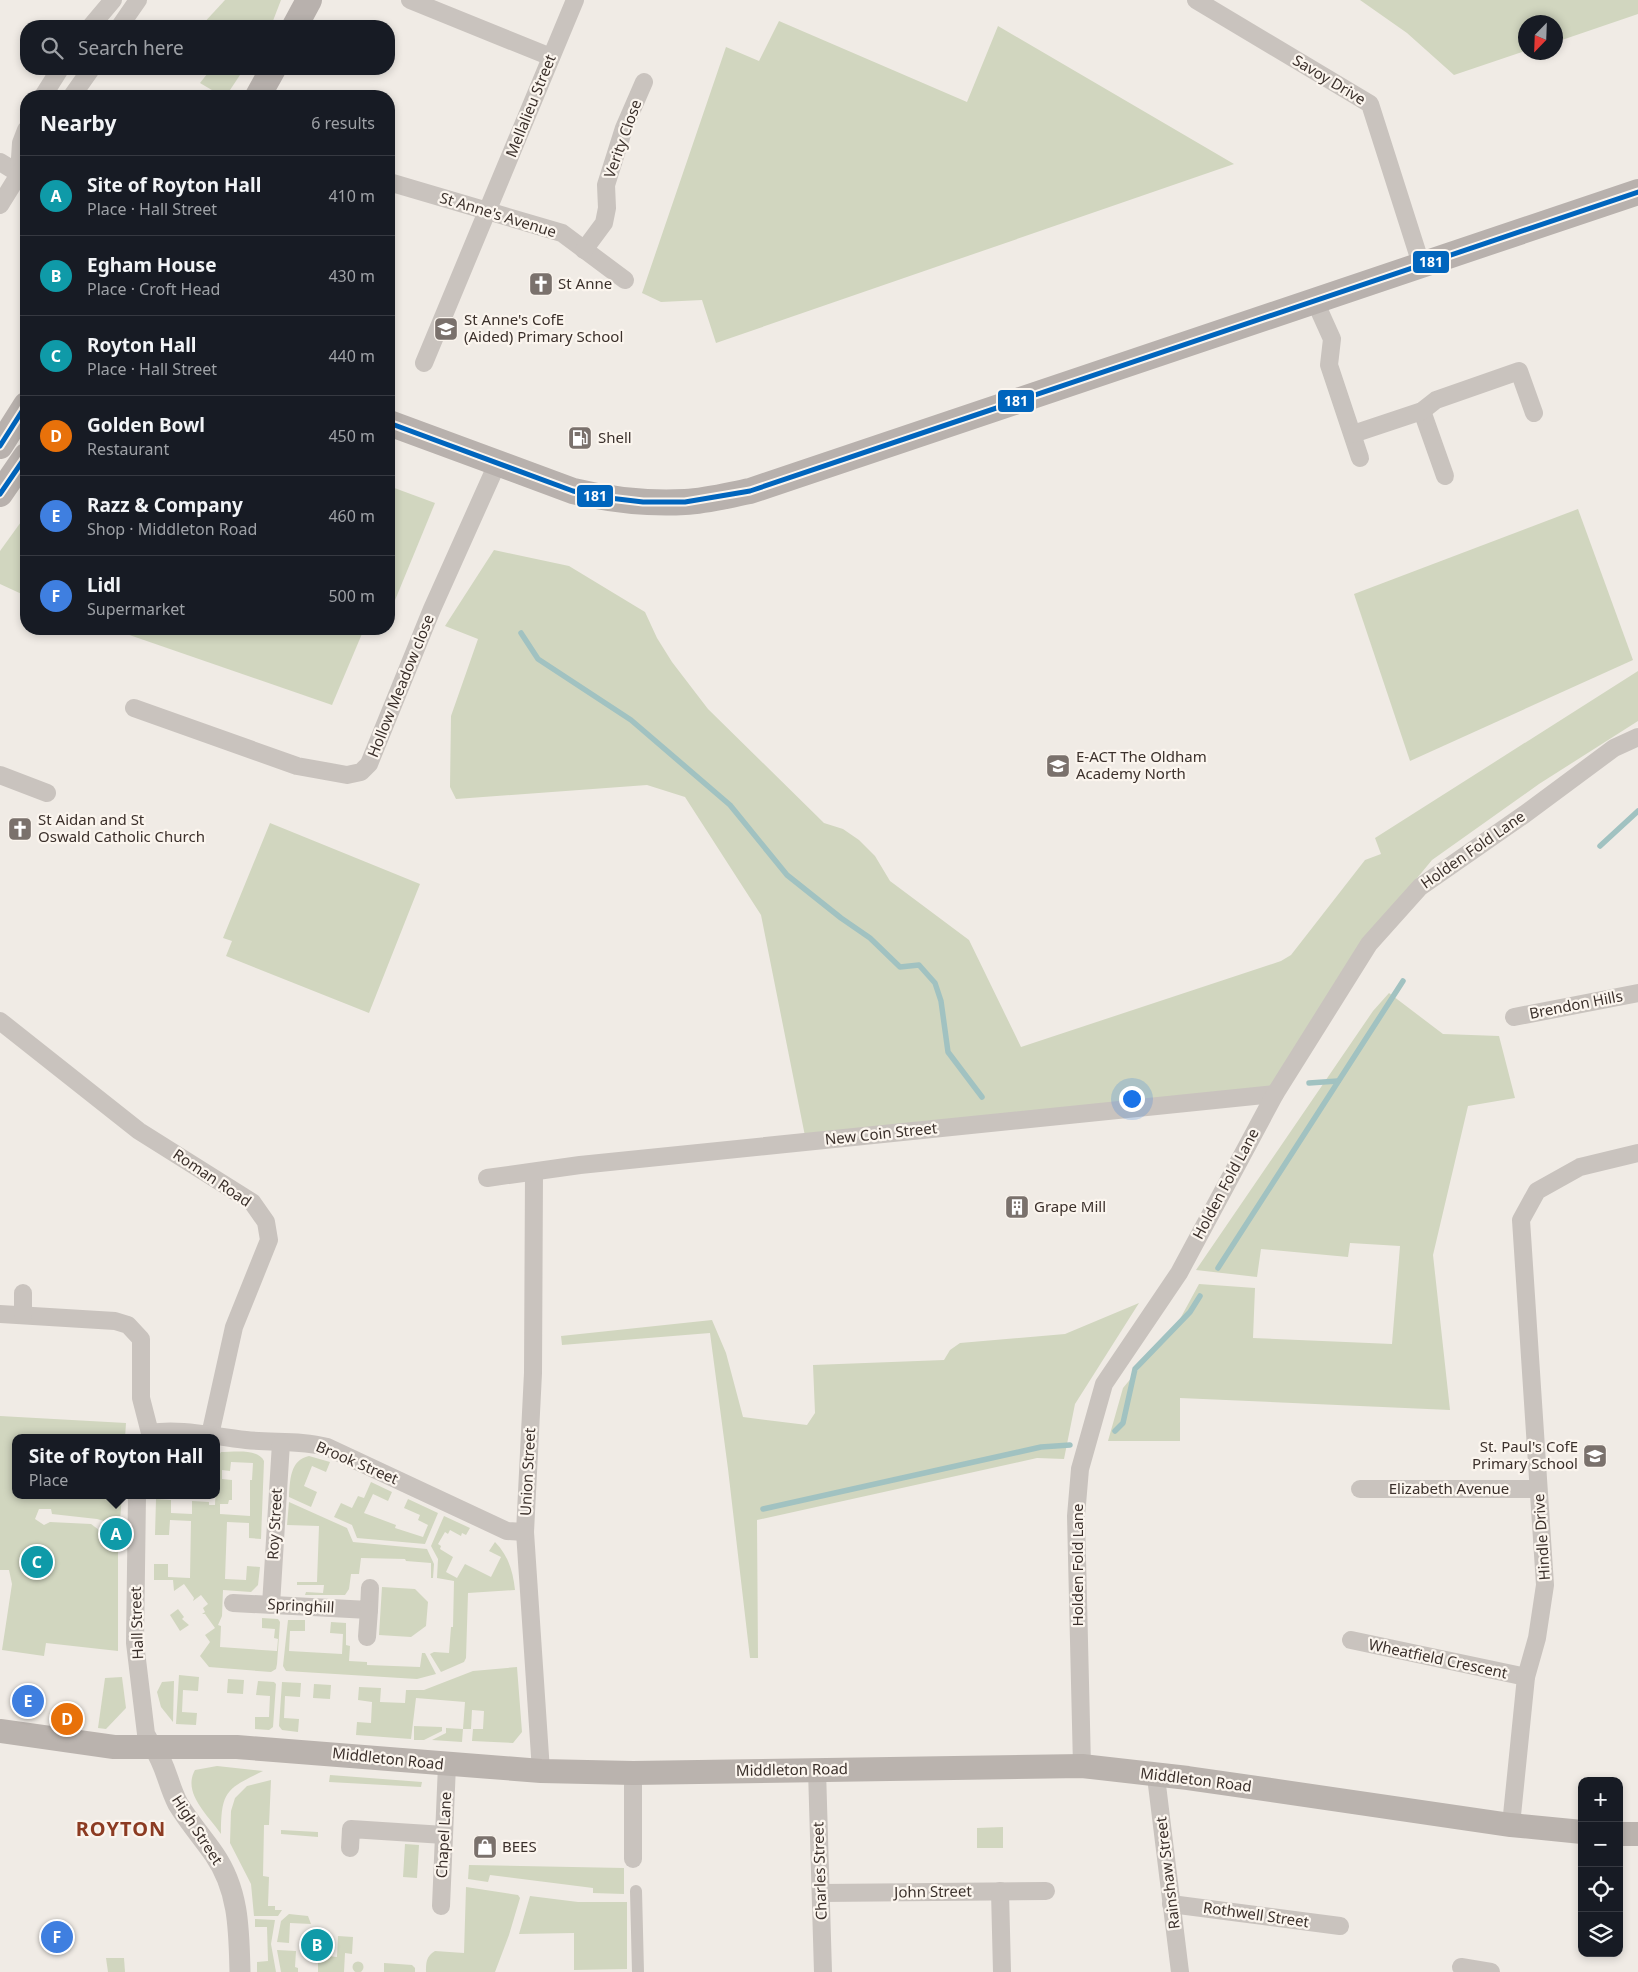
<!DOCTYPE html>
<html lang="en">
<head>
<meta charset="utf-8">
<style>
  body { margin:0; font-family:"Noto Sans",sans-serif; background:#20242c; color:#f1f3f6 }
  .controls { position:absolute; right:15px; bottom:15px; display:grid; overflow:hidden; border-radius:10px; box-shadow:0 2px 8px #0003 }
  .controls button { width:45px; height:45px; display:grid; place-items:center; padding:0; border:0; border-bottom:1px solid #363941; background:#171b24; color:#f1f3f6; font:25px sans-serif }
  .compass { position:absolute; left:1518px; top:15px; width:45px; height:45px; border-radius:50%; background:#171b24; box-shadow:0 2px 8px #0003; rotate:203deg }
  .you { position:absolute; left:1131px; top:1098px; width:18px; height:18px; margin:-12px; border:4px solid #fff; border-radius:50%; background:#1a73e8; box-shadow:0 0 0 8px #1a73e833 }
  .badge { display:grid; place-items:center; width:32px; height:32px; border-radius:50%; background:#d93025; color:#fff; font-size:16px; font-weight:700 }
  .pin { position:absolute; translate:-50% -50%; border:2px solid #fff; box-shadow:0 1px 5px #0006 }
  .popup { position:absolute; left:12px; top:1434px; width:208px; height:65px; box-sizing:border-box; display:grid; place-content:center; border-radius:10px; background:#171b24; filter:drop-shadow(0 1px 4px #0005); font-size:16px; white-space:nowrap; color:#9ea1a6 }
  .popup b { font-size:19px; color:#f1f3f6 }
  .popup::after { content:''; position:absolute; left:50%; top:100%; margin-left:-10px; border:10px solid transparent; border-top-color:#171b24 }
  .list { margin:0; padding:0; list-style:none }
  h2 { display:flex; justify-content:space-between; align-items:center; height:65px; margin:0; padding:0 20px; font-size:21px }
  h2 small { font-size:16px; font-weight:400; color:#9ea1a6 }
  .list li { display:grid; grid-template-columns:32px 1fr auto; gap:15px; align-items:center; box-sizing:border-box; height:80px; padding:0 20px; border-top:1px solid #363941 }
  .list b { display:block; font-size:19px; white-space:nowrap }
  .list p { margin:0; font-size:16px; white-space:nowrap; color:#9ea1a6 }
  .list em { font-size:16px; font-style:normal; color:#9ea1a6 }
  .icon { flex:none; width:28px; height:28px; fill:none; stroke:currentColor; stroke-width:2; stroke-linecap:round; stroke-linejoin:round }
  .map { position:relative; flex:none; width:1638px; height:1972px; overflow:hidden }
  .search { position:absolute; background:#171b24; box-shadow:0 2px 8px #0003; left:20px; top:20px; width:375px; height:55px; display:flex; align-items:center; gap:12px; box-sizing:border-box; padding:0 18px; border-radius:20px; color:#9ea1a6; font-size:19px }
  .panel { position:absolute; background:#171b24; box-shadow:0 2px 8px #0003; left:20px; top:90px; width:375px; height:545px; border-radius:20px }
  .map>svg:first-child { display:block }
  .green { fill:#d1d6bf; fill-rule:evenodd }
  .lines { fill:none; stroke-linecap:round; stroke-linejoin:round }
  .stream { stroke:#a1c2c1; stroke-width:5.5 }
  .pedestrian { stroke:#c9c3be; stroke-width:12 }
  .minor { stroke:#c9c3be; stroke-width:18 }
  .tertiary { stroke:#c9c3be; stroke-width:21 }
  .secondary { stroke:#bab3ae; stroke-width:24 }
  .primary { stroke:#b8b1ad; stroke-width:26 }
  .bus-1-casing { stroke:#fbf5ee; stroke-width:9 }
  .bus-1 { stroke:#0065bd; stroke-width:5 }
  .labels { text-anchor:middle; stroke-width:4.5; stroke-linejoin:round; paint-order:stroke }
  .street-label { font-size:15px; fill:#3b302b; stroke:#fbf5ee }
  .poi-label { font-size:15px; fill:#3b302b; stroke:#fbf5ee; text-anchor:start }
  .district-label { font-size:20px; font-weight:bold; letter-spacing:1px; fill:#8c3b22; stroke:#fbf5ee }
  .line-badge { stroke:#fbf5ee; stroke-width:2 }
  .badge-label { font-size:14px; text-anchor:middle; font-weight:bold; fill:#fff }
</style>
</head>
<body>
<div class="map">
<svg width="1638" height="1972" viewBox="0 0 1638 1972">
  <rect width="100%" height="100%" fill="#f0ebe5"/>
  <g class="green">
    <polygon points="225,0 281,0 271,26 201,26"/>
    <polygon points="1360,0 1638,0 1638,14 1556,42 1556,22 1526,22 1525,51 1454,75 1407,33"/>
    <polygon points="779,21 967,102 998,26 1234,164 716,343 702,300 661,302 642,293 726,47 759,61"/>
    <polygon points="211,69 244,69 226,96 222,96 200,83"/>
    <polygon points="389,486 435,503 391,610 389,609"/>
    <polygon points="1578,509 1633,660 1410,761 1354,594"/>
    <polygon points="26,515 26,596 0,584 0,551"/>
    <polygon points="494,550 569,566 645,612 657,638 672,662 708,709 824,823 843,829 859,840 875,856 890,881 969,940 1021,1047 1281,961 1291,955 1365,860 1381,854 1375,838 1638,671 1638,721 1539,784 1432,860 1408,889 1272,1090 805,1136 761,915 685,797 647,785 456,799 450,787 451,716 478,639 445,626"/>
    <polygon points="112,629 364,629 332,705"/>
    <polygon points="270,823 420,884 369,1013 226,956 232,941 223,938"/>
    <polygon points="1389,993 1443,1034 1499,1036 1515,1098 1468,1106 1433,1255 1450,1410 1180,1398 1180,1441 1108,1441 1123,1388 1180,1319 1199,1284 1255,1288 1253,1338 1392,1344 1400,1246 1350,1243 1348,1257 1261,1249 1257,1277 1196,1270 1373,1011"/>
    <polygon points="1139,1303 1075,1404 1064,1459 1037,1458 757,1520 758,1658 750,1658 728,1469 710,1333 562,1345 561,1336 712,1320 726,1353 743,1417 807,1425 815,1413 813,1365 944,1360 950,1350 960,1343 1065,1334"/>
    <polygon points="0,1416 126,1423 125,1438 16,1438 16,1495 122,1495 120,1521 111,1523 97,1519 52,1514 51,1509 39,1509 35,1519 44,1525 50,1522 91,1524 110,1538 118,1538 118,1651 46,1643 44,1656 2,1650 12,1584 9,1570 0,1570"/>
    <path d="M221,1452c12,0 37,-4 43,9l-3,78 -12,-1v-15l-22,-1 -2,57 21,1 1,-14 13,1 -2,18 -7,7 -28,-2 -1,26 -4,9 3,1 -1,21 57,4 1,-12 -4,-1 1,-9 -13,-1v-10l16,1 2,3 -3,42 -1,5 -5,3 -62,-5 -9,-11 10,-14 -5,-7 10,-7 -10,-14h-3l3,-2 -2,-4 5,-4 -7,-9 -8,6 1,-3 -10,-14 -10,7 -1,-11h-19v-16h14v13l22,1 1,-57 -21,-1 -1,15h-14l1,-36 15,1v13l21,1v-13l17,1v3h6l2,-46zM231,1462l22,1 -1,17h-2v36l-30,-2v-10h8l1,-4h3v-20l-10,-1v-9l8,1z"/>
    <path d="M309,1456l21,6 -4,10 -14,-6 -8,20 13,6 -6,15 -22,-10c1,-17 1,-37 20,-41z"/>
    <polygon points="371,1482 392,1492 388,1501 373,1494 364,1513 396,1525 395,1528 423,1537 428,1525 418,1520 420,1515 404,1508 408,1499 438,1513 425,1544 357,1538 352,1525 334,1517 341,1503 352,1508 358,1496 364,1498"/>
    <polygon points="289,1502 347,1528 353,1542 427,1549 434,1564 433,1578 431,1578 431,1563 406,1561 405,1559 361,1558 359,1574 351,1574 349,1589 345,1595 305,1595 306,1592 323,1593 324,1585 297,1585 297,1582 317,1582 319,1526 287,1525"/>
    <path d="M444,1516l26,12 -4,7 -4,-2 -1,3 -11,-6 -2,4 -3,-2 -7,12 3,2 -1,3 13,8 -7,15 11,6 8,-14 26,13 10,-20 -12,-6 6,-9c13,13 18,29 20,48l-47,3 -2,65 -2,4 -23,10 -11,-18 4,-2 15,1 2,-26h2l1,-46 -17,-3 1,-19 -7,-13z"/>
    <polygon points="382,1587 415,1589 428,1602 426,1626 411,1637 379,1635"/>
    <polygon points="178,1609 184,1617 182,1619 189,1625 180,1631 170,1615"/>
    <polygon points="288,1620 305,1620 305,1631 290,1631 289,1651 342,1654 343,1634 330,1633 331,1622 346,1623 346,1645 350,1646 349,1661 367,1662 367,1665 420,1667 422,1653 425,1653 436,1674 417,1679 286,1671 283,1666"/>
    <polygon points="517,1667 522,1732 513,1743 472,1741 473,1729 483,1729 484,1711 472,1710 471,1729 463,1729 462,1742 432,1740 446,1733 446,1728 463,1729 465,1702 416,1698 411,1739 356,1735 357,1722 371,1723 372,1702 358,1700 359,1687 381,1688 380,1702 405,1703 406,1690 424,1690 473,1671"/>
    <polygon points="179,1675 199,1677 198,1691 183,1690 182,1712 197,1713 196,1725 176,1724"/>
    <polygon points="122,1677 126,1708 106,1729 98,1728 105,1678"/>
    <polygon points="228,1679 244,1680 243,1694 227,1693"/>
    <polygon points="174,1681 173,1722 161,1707 157,1692 162,1682"/>
    <polygon points="258,1681 274,1682 276,1684 273,1727 269,1730 255,1729 255,1717 269,1717 270,1696 256,1695"/>
    <polygon points="282,1682 301,1683 300,1697 285,1696 284,1718 299,1719 298,1732 282,1730 279,1726"/>
    <polygon points="314,1684 331,1685 330,1699 313,1698"/>
    <polygon points="414,1726 442,1727 442,1731 424,1740 414,1740"/>
    <path d="M217,1766l46,5c-36,18 -42,19 -42,63 -13,-19 -39,-41 -26,-64z"/>
    <polygon points="330,1775 422,1782 421,1787 329,1782"/>
    <polygon points="271,1780 269,1825 264,1825 263,1876 269,1877 268,1906 275,1906 275,1910 282,1910 278,1916 254,1916 251,1884 230,1843 231,1811 235,1798 247,1786"/>
    <polygon points="1003,1827 1003,1848 977,1848 977,1828"/>
    <polygon points="281,1830 318,1832 318,1837 281,1834"/>
    <polygon points="405,1844 419,1845 417,1878 403,1877"/>
    <polygon points="469,1865 624,1868 624,1894 593,1893 593,1888 490,1875 488,1882 468,1879"/>
    <path d="M466,1887l52,8 2,3 -11,37 -14,37h-69c0,-9 0,-16 9,-21l29,2z"/>
    <polygon points="530,1896 578,1902 627,1902 627,1969 574,1970 574,1933 519,1934"/>
    <polygon points="289,1914 308,1916 311,1924 290,1923 289,1943 277,1942 281,1921"/>
    <polygon points="255,1919 275,1920 271,1944 276,1972 257,1972 257,1962 268,1961 267,1927 255,1927"/>
    <polygon points="338,1936 353,1937 352,1954 345,1953 344,1972 318,1972 318,1955 337,1957"/>
    <polygon points="277,1950 296,1951 295,1967 298,1968 298,1972 281,1972"/>
    <polygon points="106,1958 124,1958 125,1972 108,1972"/>
    <circle cx="358" cy="1967" r="5.5"/>
    <polygon points="384,1963 412,1965 415,1968 415,1972 384,1972"/>
  </g>
  <g class="lines">
    <g class="stream">
      <polyline points="521,633 538,659 631,720 730,805 787,875 841,918 870,938 900,967 919,965 935,983 941,1001 948,1052 982,1097"/>
      <polyline points="1600,846 1638,811"/>
      <polyline points="1309,1083 1338,1081"/>
      <polyline points="1218,1268 1403,981"/>
      <polyline points="1115,1431 1123,1423 1135,1369 1190,1312 1200,1296"/>
      <polyline points="763,1509 1041,1447 1070,1445"/>
    </g>
    <polyline class="pedestrian" points="636,1891 638,1972"/>
    <g class="minor">
      <polyline points="410,0 551,57"/>
      <polyline points="1196,0 1370,104 1421,264"/>
      <polyline points="91,26 113,0"/>
      <polyline points="120,26 138,0"/>
      <polyline points="43,96 60,69"/>
      <polyline points="72,96 91,69"/>
      <polyline points="0,162 26,178"/>
      <polyline points="19,173 21,143 26,130"/>
      <polyline points="389,182 562,233 625,280"/>
      <polyline points="0,205 26,163"/>
      <polyline points="584,250 604,223 607,208 606,185 624,128 644,82"/>
      <polyline points="1314,299 1332,339 1329,365 1360,458"/>
      <polyline points="424,363 575,0"/>
      <polyline points="1422,411 1445,476"/>
      <polyline points="1353,434 1422,411 1436,400 1519,371 1534,413"/>
      <polyline points="134,708 297,766 347,775 361,772 369,764 432,609 497,464"/>
      <polyline points="0,775 47,793"/>
      <polyline points="1514,1017 1638,993"/>
      <polyline points="0,1021 139,1131 252,1202 266,1222 269,1240 234,1327 210,1435"/>
      <polyline points="534,1173 533,1373 525,1532 541,1771"/>
      <polyline points="487,1178 580,1165 1275,1094"/>
      <polyline points="0,1314 115,1321 128,1325 141,1339 141,1398 150,1433"/>
      <polyline points="23,1315 23,1293"/>
      <path d="M150,1433c32,-5 64,4 96,7 28,3 55,0 81,7l180,84 18,1"/>
      <polyline points="1360,1489 1538,1489"/>
      <polyline points="137,1495 135,1643 146,1734 154,1748"/>
      <polyline points="233,1603 369,1610 370,1588"/>
      <polyline points="271,1605 281,1443"/>
      <polyline points="367,1637 369,1610"/>
      <polyline points="1351,1640 1526,1677"/>
      <polyline points="1082,1766 1076,1516 1080,1469 1104,1384 1179,1273 1275,1094 1369,944 1420,887 1525,814 1614,748 1638,737"/>
      <polyline points="817,1770 823,1972"/>
      <polyline points="633,1773 633,1859"/>
      <polyline points="1158,1774 1157,1785 1180,1972"/>
      <polyline points="1511,1825 1526,1677 1537,1638 1545,1585 1521,1220 1537,1191 1580,1167 1638,1153"/>
      <polyline points="350,1848 351,1829 444,1835"/>
      <polyline points="1000,1891 1002,1972"/>
      <polyline points="821,1893 1046,1891"/>
      <polyline points="1171,1904 1340,1926"/>
      <polyline points="441,1906 447,1765"/>
      <polyline points="1461,1967 1491,1972"/>
    </g>
    <path class="tertiary" d="M154,1748c12,17 14,37 24,56 11,18 24,33 36,50 25,36 25,76 26,118"/>
    <g class="secondary">
      <polyline points="0,1731 114,1747 237,1747 541,1771 633,1773 1082,1766 1188,1778 1511,1825 1582,1832"/>
      <polyline points="1619,1834 1638,1834"/>
    </g>
    <g class="primary">
      <polyline points="295,26 309,0"/>
      <polyline points="258,96 273,69"/>
      <path d="M389,423l184,68c37,9 74,13 112,11 22,-1 44,-7 65,-11l888,-299"/>
      <polyline points="0,446 26,405"/>
      <polyline points="0,494 26,456"/>
    </g>
    <defs>
      <g id="bus-1">
        <polyline points="389,423 573,491 601,497 643,502 685,502 750,491 1638,192"/>
        <polyline points="0,446 26,405"/>
        <polyline points="0,494 26,456"/>
      </g>
    </defs>
    <use href="#bus-1" class="bus-1-casing"/>
    <use href="#bus-1" class="bus-1"/>
  </g>
  <defs>
    <symbol id="church-square" viewBox="-11 -11 22 22"><rect x="-9" y="-9" width="18" height="18" rx="4" fill="#7a716c" stroke="#fbf5ee"/><path d="M-1.2-6h2.4v3.5h3.3v2.4h-3.3V6h-2.4V-.1h-3.3v-2.4h3.3Z" fill="#fff"/></symbol>
    <symbol id="school-square" viewBox="-11 -11 22 22"><rect x="-9" y="-9" width="18" height="18" rx="4" fill="#7a716c" stroke="#fbf5ee"/><path d="M0-5L7-2L0 1L-7-2ZM-4 1L0 2.5L4 1V4Q0 6-4 4Z" fill="#fff"/></symbol>
    <symbol id="fuel-square" viewBox="-11 -11 22 22"><rect x="-9" y="-9" width="18" height="18" rx="4" fill="#7a716c" stroke="#fbf5ee"/><path d="M-5.5-6h7V0h2V4h1.3V-2.5L3-4.5l.8-.8L6-3V5H2.5V1h-1V6h-7ZM-4.2-4.7v3.2H.2V-4.7Z" fill="#fff"/></symbol>
    <symbol id="building-square" viewBox="-11 -11 22 22"><rect x="-9" y="-9" width="18" height="18" rx="4" fill="#7a716c" stroke="#fbf5ee"/><path d="M-4-6H4V6H1V3H-1V6H-4ZM-2.5-4.3h1.7v1.8h-1.7ZM.8-4.3h1.7v1.8H.8ZM-2.5-1h1.7V.8h-1.7ZM.8-1h1.7V.8H.8Z" fill="#fff"/></symbol>
    <symbol id="shop-square" viewBox="-11 -11 22 22"><rect x="-9" y="-9" width="18" height="18" rx="4" fill="#7a716c" stroke="#fbf5ee"/><path d="M-5-2.5h2.3a2.7 3.5 0 0 1 5.4 0H5L5.5 6h-11ZM-1.5-2.5h3a1.5 2.3 0 0 0-3 0Z" fill="#fff"/></symbol>
  </defs>
  <g fill-rule="evenodd">
    <use href="#church-square" x="527" y="270" width="28" height="28"/>
    <use href="#school-square" x="432" y="315" width="28" height="28"/>
    <use href="#fuel-square" x="566" y="424" width="28" height="28"/>
    <use href="#school-square" x="1044" y="752" width="28" height="28"/>
    <use href="#church-square" x="6" y="815" width="28" height="28"/>
    <use href="#building-square" x="1003" y="1193" width="28" height="28"/>
    <use href="#school-square" x="1581" y="1442" width="28" height="28"/>
    <use href="#shop-square" x="471" y="1833" width="28" height="28"/>
  </g>
  <g class="labels">
    <g class="street-label">
      <text transform="translate(1329 80) rotate(31)" y="5">Savoy Drive</text>
      <text transform="translate(531 106) rotate(-68)" y="5">Mellalieu Street</text>
      <text transform="translate(623 139) rotate(-70)" y="5">Verity Close</text>
      <text transform="translate(498 215) rotate(17)" y="5">St Anne's Avenue</text>
      <text transform="translate(401 686) rotate(-68)" y="5">Hollow Meadow close</text>
      <text transform="translate(1473 850) rotate(-35)" y="5">Holden Fold Lane</text>
      <text transform="translate(1576 1005) rotate(-11)" y="5">Brendon Hills</text>
      <text transform="translate(881 1134) rotate(-6)" y="5">New Coin Street</text>
      <text transform="translate(212 1178) rotate(34)" y="5">Roman Road</text>
      <text transform="translate(1226 1184) rotate(-62)" y="5">Holden Fold Lane</text>
      <text transform="translate(357 1463) rotate(23)" y="5">Brook Street</text>
      <text transform="translate(528 1472) rotate(-87)" y="5">Union Street</text>
      <text x="1449" y="1494">Elizabeth Avenue</text>
      <text transform="translate(275 1524) rotate(-87)" y="5">Roy Street</text>
      <text transform="translate(1542 1537) rotate(-94)" y="5">Hindle Drive</text>
      <text transform="translate(1078 1565) rotate(-90)" y="5">Holden Fold Lane</text>
      <text transform="translate(301 1606) rotate(3)" y="5">Springhill</text>
      <text transform="translate(137 1623) rotate(-92)" y="5">Hall Street</text>
      <text transform="translate(1438 1659) rotate(12)" y="5">Wheatfield Crescent</text>
      <text transform="translate(388 1759) rotate(6)" y="5">Middleton Road</text>
      <text transform="translate(792 1770) rotate(-1)" y="5">Middleton Road</text>
      <text transform="translate(1196 1780) rotate(7)" y="5">Middleton Road</text>
      <text transform="translate(197 1830) rotate(57)" y="5">High Street</text>
      <text transform="translate(444 1835) rotate(-87)" y="5">Chapel Lane</text>
      <text transform="translate(820 1871) rotate(-92)" y="5">Charles Street</text>
      <text transform="translate(1168 1873) rotate(-97)" y="5">Rainshaw Street</text>
      <text transform="translate(933 1892) rotate(-1)" y="5">John Street</text>
      <text transform="translate(1256 1915) rotate(8)" y="5">Rothwell Street</text>
    </g>
    <g class="poi-label">
      <text x="558" y="289">St Anne</text>
      <text x="464" y="325">St Anne's CofE<tspan x="464" dy="17">(Aided) Primary School</tspan></text>
      <text x="598" y="443">Shell</text>
      <text x="1076" y="762">E-ACT The Oldham<tspan x="1076" dy="17">Academy North</tspan></text>
      <text x="38" y="825">St Aidan and St<tspan x="38" dy="17">Oswald Catholic Church</tspan></text>
      <text x="1034" y="1212">Grape Mill</text>
      <text x="1578" y="1452" text-anchor="end">St. Paul's CofE<tspan x="1578" dy="17">Primary School</tspan></text>
      <text x="502" y="1852">BEES</text>
    </g>
    <g class="district-label">
      <text x="121" y="1836">ROYTON</text>
    </g>
  </g>
  <g class="line-badge">
    <rect x="1412" y="250" width="38" height="24" rx="5" fill="#0065bd"/>
    <rect x="997" y="389" width="38" height="24" rx="5" fill="#0065bd"/>
    <rect x="576" y="484" width="38" height="24" rx="5" fill="#0065bd"/>
  </g>
  <g class="badge-label">
    <text x="1431" y="267">181</text>
    <text x="1016" y="406">181</text>
    <text x="595" y="501">181</text>
  </g>
</svg>
<div class="controls">
<button>+</button>
<button>−</button>
<button><svg class="icon" aria-label="locate" viewBox="0 0 24 24"><circle cx="12" cy="12" r="6"/><path d="M12 2v4M12 18v4M2 12h4M18 12h4"/></svg></button>
<button><svg class="icon" aria-label="layers" viewBox="0 0 24 24"><path d="M12 4l9 5-9 5-9-5zM3 14l9 5 9-5"/></svg></button>
</div>
<svg class="compass" viewBox="-18 -18 36 36"><path d="M0-13l5 13h-10z" fill="#e53935"/><path d="M0 13l5-13h-10z" fill="#9ea1a6"/></svg>
<div class="you"></div>
<div class="pin badge" style="left:116px;top:1534px;background:#0f9aa8">A</div>
<div class="popup"><b>Site of Royton Hall</b>Place</div>
<div class="pin badge" style="left:317px;top:1945px;background:#0f9aa8">B</div>
<div class="pin badge" style="left:37px;top:1562px;background:#0f9aa8">C</div>
<div class="pin badge" style="left:67px;top:1719px;background:#e8710a">D</div>
<div class="pin badge" style="left:28px;top:1701px;background:#3f7fe0">E</div>
<div class="pin badge" style="left:57px;top:1937px;background:#3f7fe0">F</div>
<div class="search"><svg class="icon" aria-label="search" viewBox="0 0 24 24"><circle cx="10" cy="10" r="6"/><path d="M15 15l6 6"/></svg>Search here</div>
<section class="panel">
<h2>Nearby<small>6 results</small></h2>
<ul class="list">
<li><span class="badge" style="background:#0f9aa8">A</span><div><b>Site of Royton Hall</b><p>Place · Hall Street</p></div><em>410 m</em></li>
<li><span class="badge" style="background:#0f9aa8">B</span><div><b>Egham House</b><p>Place · Croft Head</p></div><em>430 m</em></li>
<li><span class="badge" style="background:#0f9aa8">C</span><div><b>Royton Hall</b><p>Place · Hall Street</p></div><em>440 m</em></li>
<li><span class="badge" style="background:#e8710a">D</span><div><b>Golden Bowl</b><p>Restaurant</p></div><em>450 m</em></li>
<li><span class="badge" style="background:#3f7fe0">E</span><div><b>Razz &amp; Company</b><p>Shop · Middleton Road</p></div><em>460 m</em></li>
<li><span class="badge" style="background:#3f7fe0">F</span><div><b>Lidl</b><p>Supermarket</p></div><em>500 m</em></li>
</ul>
</section>
</div>
</body>
</html>
